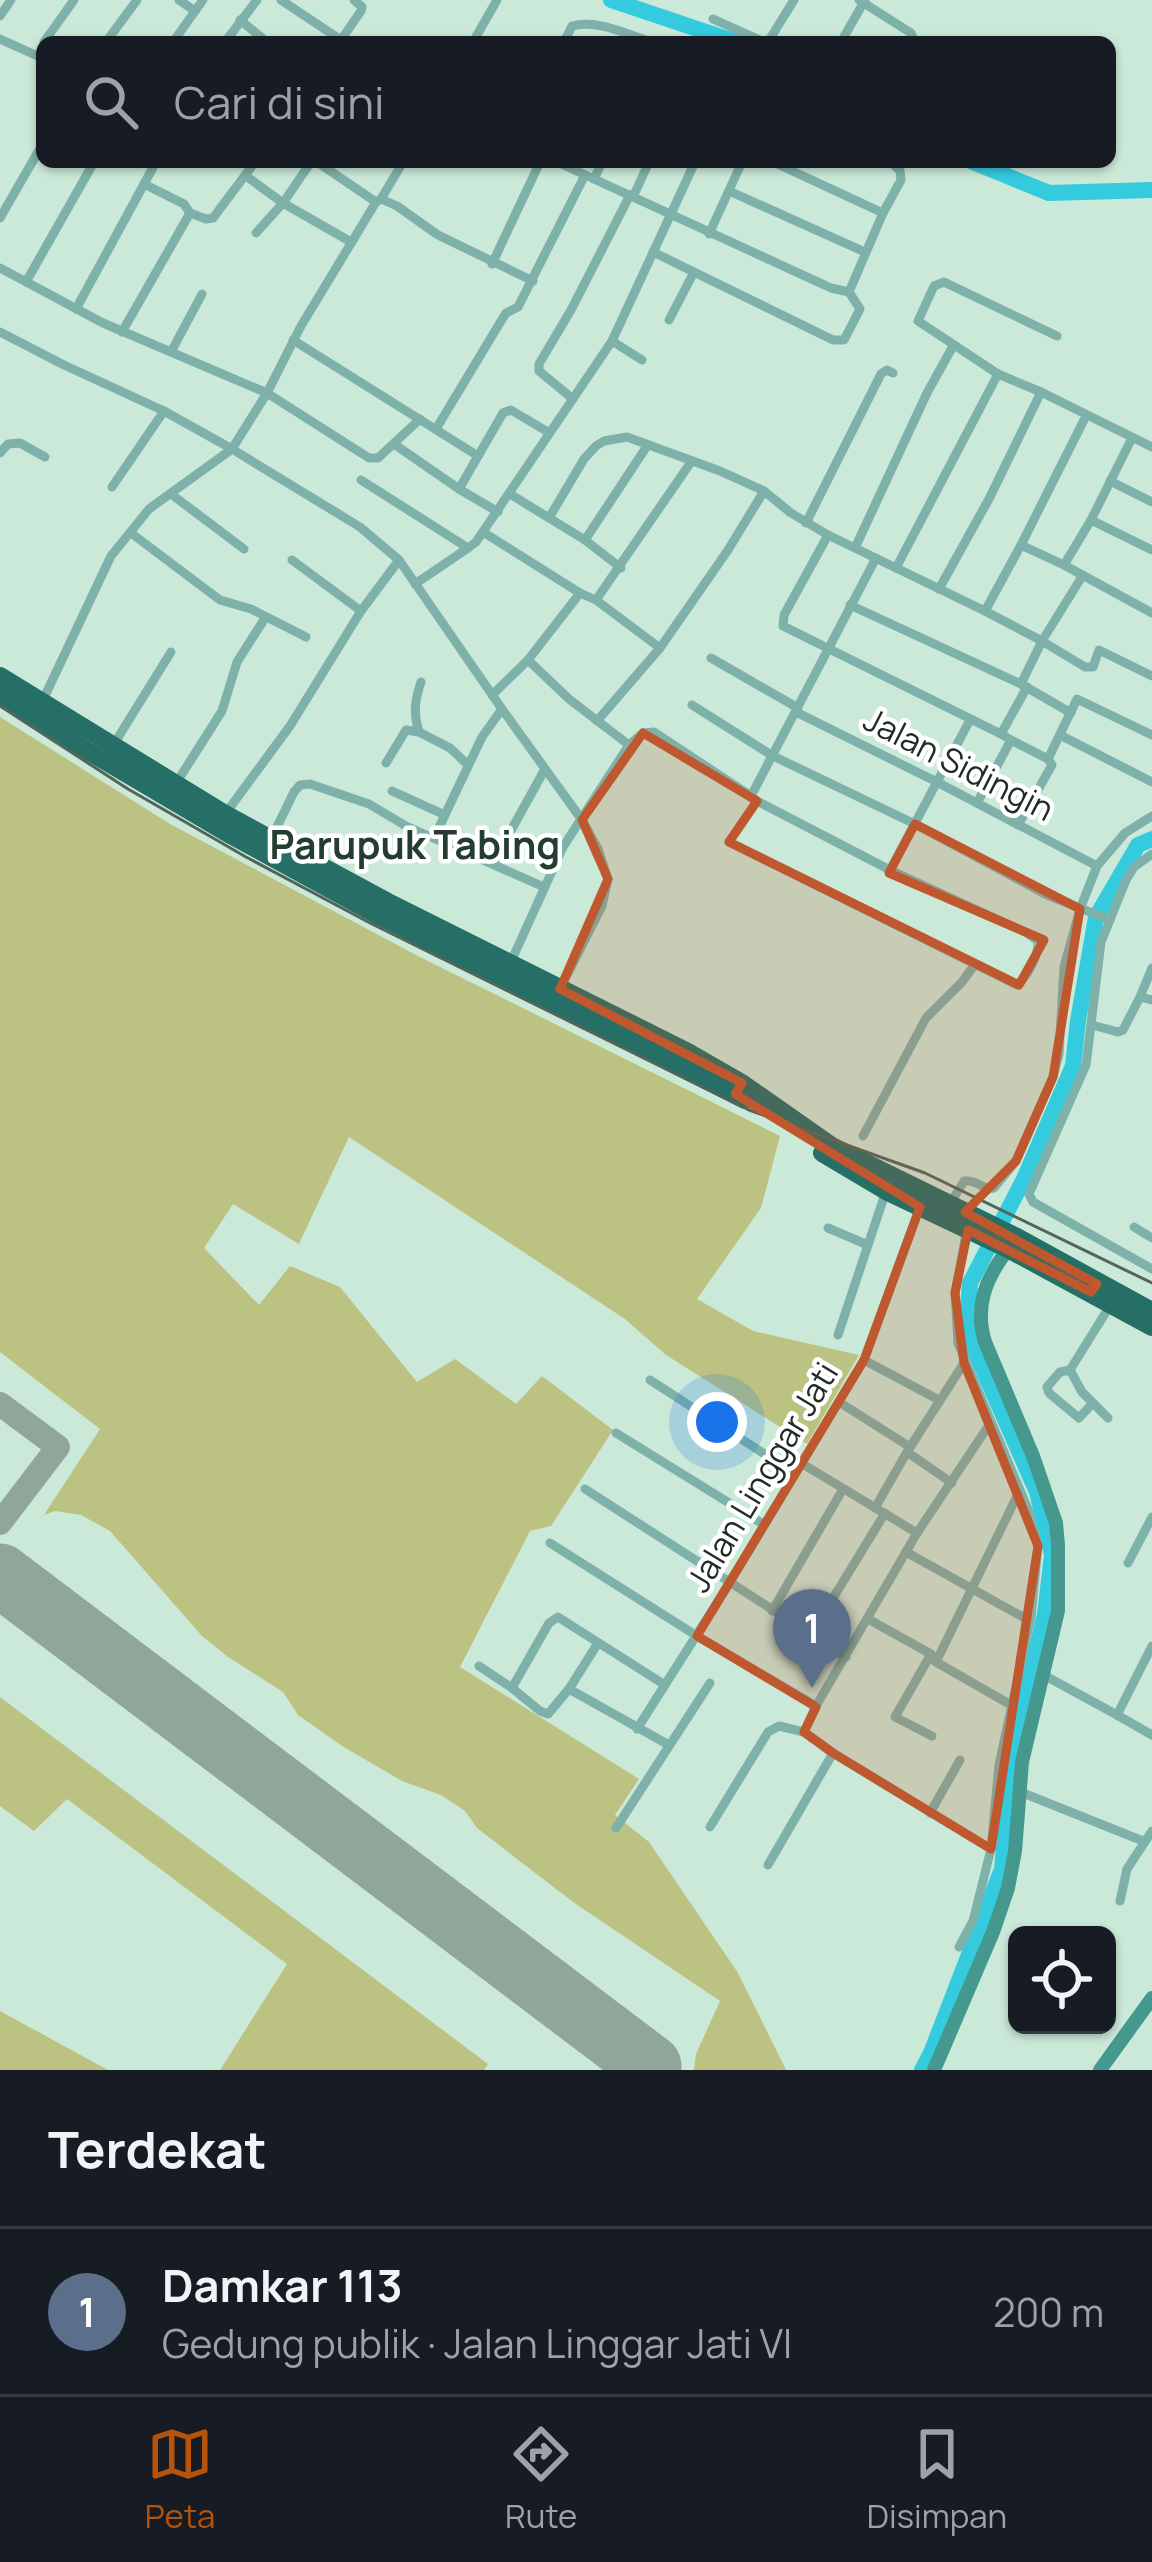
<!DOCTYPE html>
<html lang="id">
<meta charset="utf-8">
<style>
body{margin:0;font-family:Manrope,sans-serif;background:#20242c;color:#f1f3f6}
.controls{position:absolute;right:36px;bottom:36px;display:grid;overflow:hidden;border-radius:18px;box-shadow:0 3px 9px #0004}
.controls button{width:108px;height:108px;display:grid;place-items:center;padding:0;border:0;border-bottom:3px solid #363941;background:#171b24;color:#f1f3f6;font:60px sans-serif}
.you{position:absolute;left:717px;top:1422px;width:42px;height:42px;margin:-30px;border:9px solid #fff;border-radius:50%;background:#1a73e8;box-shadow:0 0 0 18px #1a73e833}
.badge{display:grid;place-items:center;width:78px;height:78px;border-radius:50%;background:#b45309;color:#fff;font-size:39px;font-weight:700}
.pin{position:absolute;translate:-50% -99px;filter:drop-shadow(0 3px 6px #0008)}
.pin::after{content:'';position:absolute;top:63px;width:42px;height:36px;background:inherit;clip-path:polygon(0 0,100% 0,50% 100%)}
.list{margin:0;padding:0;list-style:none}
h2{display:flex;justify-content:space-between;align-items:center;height:156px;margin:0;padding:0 48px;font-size:51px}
h2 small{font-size:39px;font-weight:400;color:#9ea1a6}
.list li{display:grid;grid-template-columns:78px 1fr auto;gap:36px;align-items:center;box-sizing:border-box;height:168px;padding:0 48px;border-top:3px solid #363941}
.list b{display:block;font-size:45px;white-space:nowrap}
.list p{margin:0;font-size:39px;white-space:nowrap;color:#9ea1a6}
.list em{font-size:39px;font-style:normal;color:#9ea1a6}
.icon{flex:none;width:66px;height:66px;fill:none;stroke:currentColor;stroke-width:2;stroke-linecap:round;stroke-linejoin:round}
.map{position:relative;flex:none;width:1152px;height:2070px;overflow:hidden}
.search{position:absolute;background:#171b24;box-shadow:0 3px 9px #0004;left:36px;right:36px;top:36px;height:132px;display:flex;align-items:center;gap:30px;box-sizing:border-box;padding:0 42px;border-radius:18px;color:#9ea1a6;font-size:45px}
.sheet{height:324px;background:#171b24}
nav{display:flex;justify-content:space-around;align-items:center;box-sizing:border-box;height:168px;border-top:3px solid #363941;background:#171b24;font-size:33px;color:#9ea1a6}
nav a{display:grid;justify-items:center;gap:6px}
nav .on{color:#b45309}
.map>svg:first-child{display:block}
.green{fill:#bcc281}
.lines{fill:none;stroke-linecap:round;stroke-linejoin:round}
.river{stroke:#34cbde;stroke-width:16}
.taxiway{stroke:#8fa699;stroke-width:24}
.runway{stroke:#8fa699;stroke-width:63}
.street{stroke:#7eb1a9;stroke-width:9}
.secondary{stroke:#45988d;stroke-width:14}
.highway{stroke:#256f66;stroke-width:18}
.rail{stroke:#53645a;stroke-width:3}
.marked{fill:#bf582e;fill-opacity:0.2;stroke:#bf582e;stroke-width:9;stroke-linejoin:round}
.labels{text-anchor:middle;stroke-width:9;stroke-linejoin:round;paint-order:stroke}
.street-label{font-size:33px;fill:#202c25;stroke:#fff}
.quarter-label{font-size:39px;font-weight:bold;fill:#243d30;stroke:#fff}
</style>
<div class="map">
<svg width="1152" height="2070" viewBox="0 0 1152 2070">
<rect width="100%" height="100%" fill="#cbe9d8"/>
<g class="green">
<polygon points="0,717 170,824 418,956 780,1136 761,1208 697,1299 753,1331 859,1355 807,1444 666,1355 625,1319 349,1137 299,1244 233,1204 204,1248 259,1305 290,1266 340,1287 417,1382 455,1359 516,1404 542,1376 613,1430 551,1526 530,1531 460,1667 639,1779 615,1815 649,1842 738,1973 786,2070 694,2070 696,2054 720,2001 573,1902 477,1828 465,1811 441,1795 402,1781 342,1746 298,1715 283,1692 228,1657 202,1636 110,1531 81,1515 55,1511 44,1515 100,1429 0,1352"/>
<polygon points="0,1697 488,2064 484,2070 220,2070 287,1964 67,1799 34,1831 0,1806"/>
<polygon points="0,2011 108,2070 0,2070"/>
</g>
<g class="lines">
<g class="river">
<polyline points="611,0 736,42"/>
<polyline points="973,162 1049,193 1152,190"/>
<polyline points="922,2070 931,2053 1002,1869 1013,1751 1045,1614 1052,1555 1037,1492 970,1340 967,1321 970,1283 1024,1179 1073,1066 1078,1021 1096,917 1138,845 1152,839"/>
</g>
<polyline class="taxiway" points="0,1404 58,1447 0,1523"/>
<polyline class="runway" points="0,1575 650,2066"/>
<g class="street">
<polyline points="179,0 195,11"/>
<polyline points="281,0 344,42"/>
<polyline points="859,0 911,33 915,42"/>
<polyline points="0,16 11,0"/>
<polyline points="713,19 764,42"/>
<polyline points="240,20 267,42"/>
<polyline points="0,39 42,58"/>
<polyline points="341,40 361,11 362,7 354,0"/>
<polyline points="44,42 74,0"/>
<polyline points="106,42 137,0"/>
<polyline points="173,42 203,0"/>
<polyline points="225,42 257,0"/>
<polyline points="473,42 497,0"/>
<path d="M564 42 572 26C596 19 627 34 651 42"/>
<polyline points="768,42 794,0"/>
<polyline points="841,42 865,0"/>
<polyline points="193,162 200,162"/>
<polyline points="317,162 376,202"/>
<polyline points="557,162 831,288 849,292 860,309 844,340 833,340 653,252"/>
<polyline points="773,162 883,213"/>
<polyline points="246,176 283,203 351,242"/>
<polyline points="594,179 602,162"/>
<polyline points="729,191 865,252"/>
<polyline points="633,197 649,162"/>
<polyline points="381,199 403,162"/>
<polyline points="190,213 206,219 213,218 255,162"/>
<polyline points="0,218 42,145"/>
<polyline points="256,233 283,203 311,162"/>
<polyline points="709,234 742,162"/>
<polyline points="492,264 540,162"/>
<polyline points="0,268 103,323 267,393 369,458 378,458 420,419"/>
<polyline points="26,282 94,162"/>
<polyline points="849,292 883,213 901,180 900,171 891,162"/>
<polyline points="76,309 156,162"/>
<polyline points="669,320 694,272"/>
<polyline points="0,332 64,365 164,411 232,449 360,527 399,560 502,709 582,820 598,849 608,879 602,906 560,989"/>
<polyline points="122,332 190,213 184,204 144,184"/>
<polyline points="1057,336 944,282 934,286 918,321 998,374 1041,392 1152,447"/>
<polyline points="293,340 478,456"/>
<polyline points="612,341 642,360"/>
<polyline points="171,352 202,294"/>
<polyline points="573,399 539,371 539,364 571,310 630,195"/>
<polyline points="436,429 501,321 506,313 518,307 585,175"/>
<polyline points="394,444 459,489 498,512"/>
<polyline points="0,453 8,444 20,443 45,457"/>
<polyline points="361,480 468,548 476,542 612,341 695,162"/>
<polyline points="1110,481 1152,502"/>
<polyline points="112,487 164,411"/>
<polyline points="459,489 503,413 511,410 548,432"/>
<polyline points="171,494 244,549"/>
<polyline points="510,494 585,540 621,568"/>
<polyline points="549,518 584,459 596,446 604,441 627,437 720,471 764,491 791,513 828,535 985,611 1042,641 1085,667 1093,667 1099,650 1152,676"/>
<polyline points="1091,520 1152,550"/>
<polyline points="806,523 881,374 887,370 893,373"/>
<polyline points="483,532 580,593 596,600 660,648"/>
<polyline points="131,533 220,600 251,609 306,637"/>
<polyline points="828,535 784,615 783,626 1001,734"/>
<polyline points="585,540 647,446"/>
<polyline points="1021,545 1064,565 1152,613"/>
<polyline points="855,548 927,393 953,346"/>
<polyline points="292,560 361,611"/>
<polyline points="1064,565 1091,520 1132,438"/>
<polyline points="896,568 998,374"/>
<polyline points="415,584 468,548"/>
<polyline points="939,589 990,497 1041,392"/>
<polyline points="596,600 691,462"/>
<polyline points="850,605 1021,684 1071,713"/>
<polyline points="985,611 1021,545 1086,416"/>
<polyline points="711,658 798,708"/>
<polyline points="528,660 569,699 629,745"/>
<path d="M421 682C415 699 413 714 419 732L450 748 468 765"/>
<polyline points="1021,684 1042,641 1083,575"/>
<polyline points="492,695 528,660 580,593"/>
<polyline points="42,702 111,556 149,509 232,449 267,393 301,326 376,202 381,199 397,206 438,235 533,281"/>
<polyline points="692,705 773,756 915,824 1047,895 1110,920"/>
<polyline points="796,712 935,781 1097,866"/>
<polyline points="597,721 660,648 728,550 764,491"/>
<polyline points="1062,736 1152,782"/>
<polyline points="1011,740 1048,759 1052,765 1018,825"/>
<polyline points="114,744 171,652"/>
<polyline points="1048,759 1077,699 1152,735"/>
<polyline points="386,763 406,730 419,732"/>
<polyline points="175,785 222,711 237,662 265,618"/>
<polyline points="392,791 445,815"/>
<path d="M757 801 890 870 1027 933 1038 941C1039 955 1028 976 1017 985L729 842 757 801 751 796 876 558"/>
<polyline points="977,803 1011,740 1001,734 1027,687"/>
<polyline points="226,813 290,726 361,611 399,560"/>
<polyline points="434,838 482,737 502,709"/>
<polyline points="271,839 294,792 300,785 310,784 369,804 406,826 544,887"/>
<polyline points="1152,854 1134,867 1126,880 1101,942 1086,1065 1029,1194 1033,1202 1152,1269"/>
<polyline points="493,863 545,769"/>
<polyline points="890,870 970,720"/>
<polyline points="510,964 563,847 629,745 643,733 654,732 751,796"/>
<polyline points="1140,997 1152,968"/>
<polyline points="1092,1025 1118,1032 1123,1030 1140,997 1152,1000"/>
<polyline points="863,1136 926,1018 962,982 975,964"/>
<path d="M950 1204 964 1181C975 1179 983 1190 994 1188L1016 1161 1053 1077 1059 1054 1064 967 1080 909 1097 866 1125 833 1152 816"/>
<polyline points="1134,1227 1152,1238"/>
<polyline points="828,1228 868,1245"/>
<polyline points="838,1335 886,1191"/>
<polyline points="864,1360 939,1400"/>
<polyline points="1070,1370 1060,1372 1047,1387 1049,1393 1079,1418 1093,1403"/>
<polyline points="650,1380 794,1473"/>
<polyline points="839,1402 910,1447"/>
<polyline points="1108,1418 1082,1392 1070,1370 1111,1304"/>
<polyline points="616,1433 763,1524"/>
<polyline points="907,1452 952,1483"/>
<polyline points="801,1463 917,1533"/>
<polyline points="585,1489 846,1657"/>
<polyline points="875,1508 907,1452 964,1363"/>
<polyline points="550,1543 697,1636 816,1706"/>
<polyline points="906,1552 1030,1621"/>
<polyline points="1128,1563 1152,1517"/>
<polyline points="772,1611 843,1489"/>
<polyline points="868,1619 931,1654 936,1662 1011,1705"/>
<polyline points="810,1636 885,1513"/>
<polyline points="931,1654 895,1717 932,1736"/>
<polyline points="936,1662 1019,1492"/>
<polyline points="479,1666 512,1688 549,1623 558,1617 665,1685"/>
<polyline points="1042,1674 1117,1715 1152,1646"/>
<polyline points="512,1688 540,1711 548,1714 569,1689 598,1643"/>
<polyline points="569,1689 669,1745"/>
<polyline points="1117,1715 1152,1735"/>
<polyline points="637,1729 729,1584 864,1360 920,1207"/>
<polyline points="804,1732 816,1706 917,1533 991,1422"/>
<polyline points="833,1753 991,1849"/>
<polyline points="1018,1791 1143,1841"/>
<polyline points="930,1813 960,1760"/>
<polyline points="710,1827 768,1732 779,1726 804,1732 833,1753 768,1865"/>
<polyline points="616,1828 710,1683"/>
<polyline points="1120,1901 1127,1869 1152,1831"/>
<polyline points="959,1947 973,1921 991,1849 999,1765 1031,1617 1038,1546 1028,1509 958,1343 955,1293 967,1229"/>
</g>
<g class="secondary">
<path d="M934 2070 993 1932 1008 1888 1015 1851 1022 1762 1058 1611V1545L1056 1523 1033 1456 985 1342C974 1306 986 1278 1008 1249"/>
<polyline points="1100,2070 1152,1998"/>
</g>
<g class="highway">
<polyline points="0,676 225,814 388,902 688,1052 742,1083 832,1146 1015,1236 1152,1311"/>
<polyline points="0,694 88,751 227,833 379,916 745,1100"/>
<polyline points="822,1153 886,1191 1008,1249 1152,1327"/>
</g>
<polyline class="rail" points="0,706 128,789 246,857 370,923 749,1110 925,1173 1152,1283"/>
</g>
<path class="marked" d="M643 733 757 801 729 842 1019 985 1044 940 889 873 915 824 1080 909 1053 1077 1016 1161 965 1212 1097 1284 1091 1292 968 1230 955 1293 964 1363 1038 1546 991 1849 833 1753 804 1732 816 1707 697 1636 864 1360 920 1207 735 1094 742 1083 560 989 608 879 582 820Z"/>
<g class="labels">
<g class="street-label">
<text transform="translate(959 764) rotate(27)" y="12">Jalan Sidingin</text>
<text transform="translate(762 1477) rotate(-59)" y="12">Jalan Linggar Jati</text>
</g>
<g class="quarter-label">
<text x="415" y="859">Parupuk Tabing</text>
</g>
</g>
</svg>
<div class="controls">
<button><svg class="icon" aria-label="locate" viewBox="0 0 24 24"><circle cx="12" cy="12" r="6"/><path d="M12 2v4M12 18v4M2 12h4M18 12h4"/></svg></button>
</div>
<div class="you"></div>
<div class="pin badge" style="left:812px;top:1688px;background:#5c6f8a">1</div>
<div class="search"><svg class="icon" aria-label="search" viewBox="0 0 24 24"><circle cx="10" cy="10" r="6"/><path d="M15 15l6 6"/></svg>Cari di sini</div>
</div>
<section class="sheet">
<h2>Terdekat<small></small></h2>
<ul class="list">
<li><span class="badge" style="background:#5c6f8a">1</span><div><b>Damkar 113</b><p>Gedung publik · Jalan Linggar Jati VI</p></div><em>200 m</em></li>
</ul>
</section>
<nav>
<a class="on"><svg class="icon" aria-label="map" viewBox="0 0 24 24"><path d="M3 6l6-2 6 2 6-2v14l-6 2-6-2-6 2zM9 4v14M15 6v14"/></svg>Peta</a>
<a><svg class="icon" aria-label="directions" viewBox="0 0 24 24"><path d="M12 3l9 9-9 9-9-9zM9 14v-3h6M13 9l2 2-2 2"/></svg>Rute</a>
<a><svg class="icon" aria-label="saved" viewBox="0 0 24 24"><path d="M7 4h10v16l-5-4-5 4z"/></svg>Disimpan</a>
</nav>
